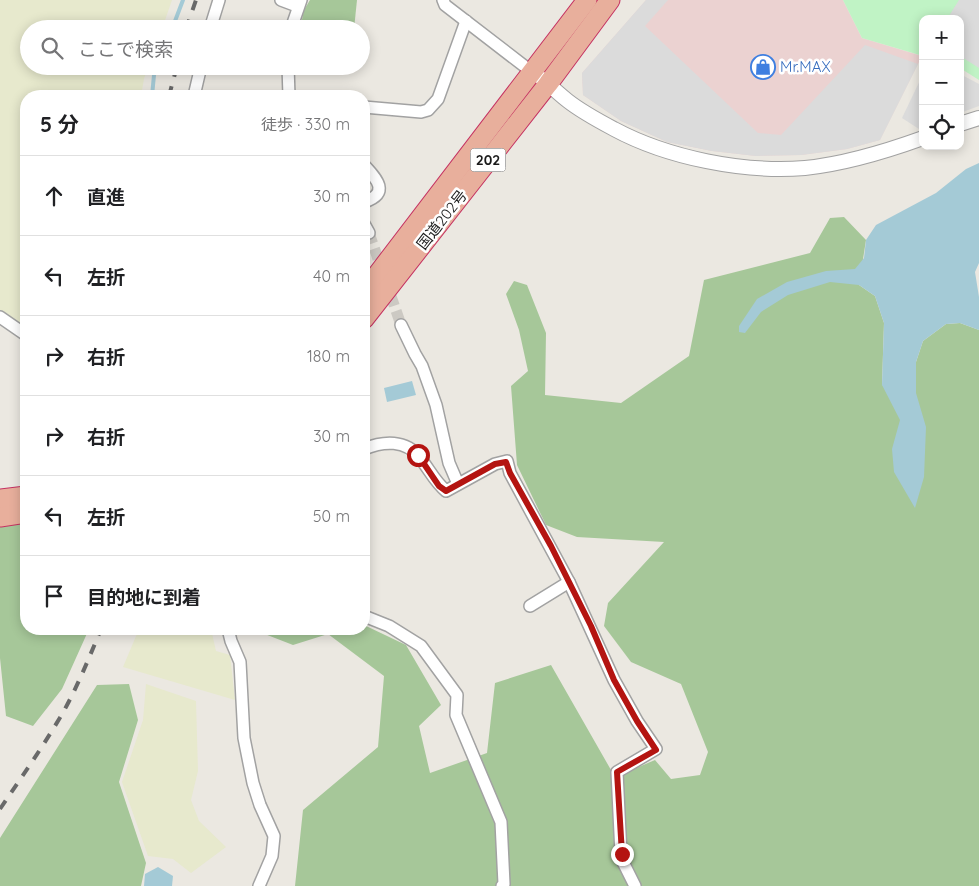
<!DOCTYPE html>
<html lang="ja">
<meta charset="utf-8">
<style>
body{margin:0;font-family:Quicksand,"Noto Sans JP",sans-serif;background:#f6f6f6;color:#202124}
.controls{position:absolute;right:15px;top:15px;display:grid;overflow:hidden;border-radius:10px;box-shadow:0 2px 12px #0003}
.controls button{width:45px;height:45px;display:grid;place-items:center;padding:0;border:0;border-bottom:1px solid #e0e0e0;background:#fff;color:#202124;font:25px sans-serif}
.stop{position:absolute;width:15px;height:15px;margin:-11px;border:4px solid #b41411;border-radius:50%;background:#fff}
.stop.end{background:#b41411;border-color:#fff;box-shadow:0 1px 5px #0008}
.list{margin:0;padding:0;list-style:none}
h2{display:flex;justify-content:space-between;align-items:center;height:65px;margin:0;padding:0 20px;font-size:21px}
h2 small{font-size:16px;font-weight:400;color:#757577}
.list li{display:grid;grid-template-columns:32px 1fr auto;gap:15px;align-items:center;box-sizing:border-box;height:80px;padding:0 20px;border-top:1px solid #e0e0e0}
.list b{display:block;font-size:19px;white-space:nowrap}
.list em{font-size:16px;font-style:normal;color:#757577}
.icon{flex:none;width:28px;height:28px;fill:none;stroke:currentColor;stroke-width:2;stroke-linecap:round;stroke-linejoin:round}
.map{position:relative;flex:none;width:979px;height:886px;overflow:hidden}
.search{position:absolute;background:#fff;box-shadow:0 2px 12px #0003;left:20px;top:20px;width:350px;height:55px;display:flex;align-items:center;gap:12px;box-sizing:border-box;padding:0 18px;border-radius:28px;color:#757577;font-size:19px}
.panel{position:absolute;background:#fff;box-shadow:0 2px 12px #0003;left:20px;top:90px;width:350px;height:545px;border-radius:20px}
.map>svg:first-child{display:block}
.commercial{fill:#ebd2d1}
.farmland{fill:#e7e9cd}
.forest{fill:#a6c799}
.park{fill:#c0f3c5}
.parking{fill:#dbdbdb}
.water{fill:#a4cad6}
.lines{fill:none;stroke-linecap:round;stroke-linejoin:round}
.stream{stroke:#a4cad6;stroke-width:4}
.minor-tunnel{stroke:#ccc9c3;stroke-width:11;stroke-dasharray:11 5.5;stroke-linecap:butt}
.minor-casing{stroke:#a2a2a2;stroke-width:14}
.tertiary-casing{stroke:#a2a2a2;stroke-width:16}
.trunk-casing{stroke:#c53262;stroke-width:21}
.minor{stroke:#fff;stroke-width:11}
.tertiary{stroke:#fff;stroke-width:14}
.trunk{stroke:#e8af9c;stroke-width:19}
.rail{stroke:#696969;stroke-width:4;stroke-dasharray:10 10;stroke-linecap:butt}
.route{stroke:#b41411;stroke-width:6}
.labels{text-anchor:middle;stroke-width:5;stroke-linejoin:round;paint-order:stroke}
.shield{fill:#fff;stroke:#5f5f5f;stroke-width:1}
.shield-label{font-size:14px;font-weight:bold;fill:#1b1b1b}
.shop-label{font-size:15px;fill:#366cbe;stroke:#fff;text-anchor:start}
.street-label{font-size:15px;fill:#1b1b1b;stroke:#fff}
</style>
<div class="map">
<svg width="979" height="886" viewBox="0 0 979 886">
<rect width="100%" height="100%" fill="#ebe8e1"/>
<polygon class="commercial" points="646,0 843,0 862,38 922,56 880,140 847,149 801,155 756,156 712,151 667,142 621,121 583,95 582,73"/>
<g class="farmland">
<polygon points="0,0 172,0 162,29 29,29 29,66 148,66 144,79 141,96 26,96 26,318 19,324 0,310"/>
<polygon points="139,629 211,629 216,651 230,655 235,700 123,667"/>
<polygon points="146,684 196,701 198,771 191,800 199,821 226,847 191,873 173,859 148,856 122,782 143,720"/>
</g>
<g class="forest">
<polygon points="310,0 357,0 354,29 300,29 304,10"/>
<polygon points="844,217 866,240 859,285 875,296 884,323 882,385 916,393 916,362 923,341 946,324 960,323 979,330 979,886 295,886 303,810 378,747 384,676 328,634 293,645 257,631 257,629 364,629 364,625 406,645 441,705 419,726 430,773 487,753 495,683 551,665 615,777 655,760 671,779 700,775 708,752 681,684 631,662 604,626 608,603 664,542 577,537 546,525 517,465 511,386 528,371 519,330 506,294 514,281 527,285 546,333 545,395 621,403 689,356 704,280 810,253 830,218"/>
<polygon points="26,523 26,629 89,629 62,689 33,726 6,716 0,658 0,527"/>
<polygon points="129,684 138,720 119,782 146,863 141,886 0,886 0,838 97,685"/>
</g>
<polygon class="park" points="843,0 979,0 979,80 960,68 960,19 923,19 923,56 862,38"/>
<g class="parking">
<polygon points="646,0 668,0 645,26 758,133 781,135 865,45 918,64 880,140 847,149 801,155 756,156 712,151 667,142 621,121 583,95 582,73"/>
<polygon points="959,0 979,0 979,68 960,56 960,19 947,19"/>
<polygon points="923,74 923,128 919,129 902,118"/>
<polygon points="960,74 979,84 979,106 960,113"/>
</g>
<g class="water">
<polygon points="979,163 979,263 975,272 979,297 979,330 960,323 946,324 923,341 916,362 916,393 926,427 924,477 915,508 894,472 892,449 900,420 882,385 884,323 875,296 859,285 830,282 788,295 761,312 745,333 739,332 739,326 757,299 787,282 826,271 855,269 864,258 866,240 876,225 936,193 966,169"/>
<polygon points="412,381 416,395 387,402 384,388"/>
<polygon points="158,867 173,876 172,886 144,886 145,874"/>
</g>
<g class="lines">
<g class="stream">
<polyline points="172,29 183,0"/>
<polyline points="152,96 154,75 158,66"/>
</g>
<polyline class="minor-tunnel" points="369,233 401,325"/>
<defs>
<g id="minor">
<polyline points="281,0 297,6"/>
<polyline points="443,0 445,5 532,72"/>
<polyline points="210,29 219,0"/>
<polyline points="291,29 301,0"/>
<polyline points="288,66 289,96"/>
<polyline points="194,96 201,66"/>
<polyline points="364,107 421,112 428,110 438,99 466,21"/>
<path d="M364 165C376 178 391 193 364 202"/>
<polyline points="364,224 369,233"/>
<polyline points="0,317 26,335"/>
<polyline points="401,325 415,354 422,366 436,405 449,463 458,484"/>
<path d="M364 449C383 441 406 439 420 458 429 469 435 482 446 491L495 464 507 461 510 473 569 582 614 680 637 721 656 749 617 772 621 854 623 862 635 886"/>
<polyline points="530,606 569,582"/>
<polyline points="364,616 389,626 421,646 457,695 456,715 501,822 504,884 502,886"/>
<polyline points="228,629 231,641 240,662 244,738 253,783 260,805 274,836 272,856 259,886"/>
</g>
<g id="tertiary">
<path d="M542 79C551 86 559 94 568 101 582 112 599 121 614 129 668 158 744 173 805 168 844 164 887 151 923 138"/>
<polyline points="960,124 979,118"/>
</g>
<g id="trunk">
<polyline points="364,292 587,0"/>
<polyline points="364,319 548,84 610,0"/>
<polyline points="0,499 26,496"/>
<polyline points="0,517 26,513"/>
</g>
</defs>
<use href="#minor" class="minor-casing"/>
<use href="#tertiary" class="tertiary-casing"/>
<use href="#trunk" class="trunk-casing"/>
<use href="#minor" class="minor"/>
<use href="#tertiary" class="tertiary"/>
<use href="#trunk" class="trunk"/>
<g class="rail">
<polyline points="186,29 196,0"/>
<polyline points="169,96 177,66"/>
<path d="M0 809C21 778 42 748 61 716 77 688 89 658 101 629"/>
</g>
</g>
<g class="lines">
<polyline class="route" points="418,455 439,486 446,491 495,464 506,462 510,473 551,546 591,626 614,680 637,721 656,750 617,772 622,854"/>
</g>
<defs>
<symbol id="shop-ring" viewBox="-11 -11 22 22"><circle r="9.5" fill="#fff" stroke="#3f7fe0" stroke-width="1.5"/><path d="M-5-2.5h2.3a2.7 3.5 0 0 1 5.4 0H5L5.5 6h-11ZM-1.5-2.5h3a1.5 2.3 0 0 0-3 0Z" fill="#3f7fe0"/></symbol>
</defs>
<g fill-rule="evenodd">
<use href="#shop-ring" x="749" y="53" width="28" height="28"/>
</g>
<g class="labels">
<rect class="shield" x="470.5" y="148.5" width="35" height="23" rx="4"/>
<g class="shield-label">
<text x="488" y="165">202</text>
</g>
<g class="shop-label">
<text x="780" y="72">Mr.MAX</text>
</g>
<g class="street-label">
<text transform="translate(442 220) rotate(-52)" y="5">国道202号</text>
</g>
</g>
</svg>
<div class="controls">
<button>+</button>
<button>−</button>
<button><svg class="icon" aria-label="locate" viewBox="0 0 24 24"><circle cx="12" cy="12" r="6"/><path d="M12 2v4M12 18v4M2 12h4M18 12h4"/></svg></button>
</div>
<div class="stop" style="left:418px;top:455px"></div>
<div class="stop end" style="left:622px;top:854px"></div>
<div class="search"><svg class="icon" aria-label="search" viewBox="0 0 24 24"><circle cx="10" cy="10" r="6"/><path d="M15 15l6 6"/></svg>ここで検索</div>
<section class="panel">
<h2>5 分<small>徒歩 · 330 m</small></h2>
<ul class="list">
<li><svg class="icon" aria-label="ahead" viewBox="0 0 24 24"><path d="M12 20V5M6 11l6-6 6 6"/></svg><div><b>直進</b></div><em>30 m</em></li>
<li><svg class="icon" aria-label="left" viewBox="0 0 24 24"><path d="M17 20v-9H6M10 6l-5 5 5 5"/></svg><div><b>左折</b></div><em>40 m</em></li>
<li><svg class="icon" aria-label="right" viewBox="0 0 24 24"><path d="M7 20v-9h11M14 6l5 5-5 5"/></svg><div><b>右折</b></div><em>180 m</em></li>
<li><svg class="icon" aria-label="right" viewBox="0 0 24 24"><path d="M7 20v-9h11M14 6l5 5-5 5"/></svg><div><b>右折</b></div><em>30 m</em></li>
<li><svg class="icon" aria-label="left" viewBox="0 0 24 24"><path d="M17 20v-9H6M10 6l-5 5 5 5"/></svg><div><b>左折</b></div><em>50 m</em></li>
<li><svg class="icon" aria-label="arrive" viewBox="0 0 24 24"><path d="M6 21V4h12l-3 4 3 4H6"/></svg><div><b>目的地に到着</b></div></li>
</ul>
</section>
</div>
